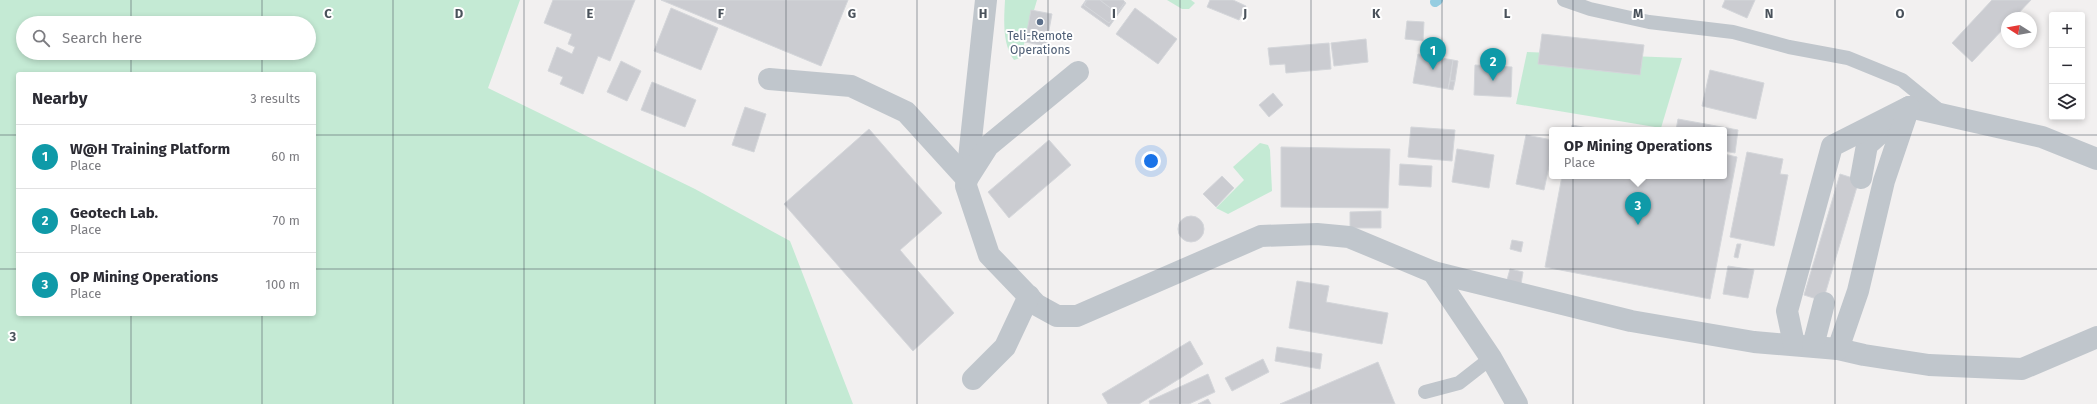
<!DOCTYPE html>
<meta charset="utf-8">
<style>
body{margin:0;font-family:"Fira Sans",sans-serif;background:#f7f7f7;color:#2b2b33}
.controls{position:absolute;right:12px;top:12px;display:grid;overflow:hidden;border-radius:4px;box-shadow:0 2px 6px #0003}
.controls button{width:36px;height:36px;display:grid;place-items:center;padding:0;border:0;border-bottom:1px solid #e1e1e2;background:#fff;color:#2b2b33;font:20px sans-serif}
.compass{position:absolute;left:2001px;top:12px;width:36px;height:36px;border-radius:50%;background:#fff;box-shadow:0 2px 6px #0003;rotate:281deg}
.you{position:absolute;left:1151px;top:161px;width:14px;height:14px;margin:-10px;border:3px solid #fff;border-radius:50%;background:#1a73e8;box-shadow:0 0 0 6px #1a73e833}
.badge{display:grid;place-items:center;width:26px;height:26px;border-radius:50%;background:#306ccb;color:#fff;font-size:13px;font-weight:700}
.pin{position:absolute;translate:-50% -33px;filter:drop-shadow(0 1px 2px #0008)}
.pin::after{content:'';position:absolute;top:21px;width:14px;height:12px;background:inherit;clip-path:polygon(0 0,100% 0,50% 100%)}
.popup{position:absolute;left:1549px;top:127px;width:178px;height:52px;box-sizing:border-box;display:grid;place-content:center;border-radius:4px;background:#fff;filter:drop-shadow(0 1px 3px #0005);font-size:13px;white-space:nowrap;color:#7c7c81}
.popup b{font-size:15px;color:#2b2b33}
.popup::after{content:'';position:absolute;left:50%;top:100%;margin-left:-8px;border:8px solid transparent;border-top-color:#fff}
.list{margin:0;padding:0;list-style:none}
h2{display:flex;justify-content:space-between;align-items:center;height:52px;margin:0;padding:0 16px;font-size:17px}
h2 small{font-size:13px;font-weight:400;color:#7c7c81}
.list li{display:grid;grid-template-columns:26px 1fr auto;gap:12px;align-items:center;box-sizing:border-box;height:64px;padding:0 16px;border-top:1px solid #e1e1e2}
.list b{display:block;font-size:15px;white-space:nowrap}
.list p{margin:0;font-size:13px;white-space:nowrap;color:#7c7c81}
.list em{font-size:13px;font-style:normal;color:#7c7c81}
.icon{flex:none;width:22px;height:22px;fill:none;stroke:currentColor;stroke-width:2;stroke-linecap:round;stroke-linejoin:round}
.map{position:relative;flex:none;width:2097px;height:404px;overflow:hidden}
.search{position:absolute;background:#fff;box-shadow:0 2px 6px #0003;left:16px;top:16px;width:300px;height:44px;display:flex;align-items:center;gap:10px;box-sizing:border-box;padding:0 14px;border-radius:22px;color:#7c7c81;font-size:15px}
.panel{position:absolute;background:#fff;box-shadow:0 2px 6px #0003;left:16px;top:72px;width:300px;height:244px;border-radius:4px}
.map>svg:first-child{display:block}
.green{fill:#c4ead4;fill-rule:evenodd}
.lines{fill:none;stroke-linecap:round;stroke-linejoin:round}
.stream{stroke:#96cde1;stroke-width:10}
.building{fill:#cbccd1;stroke:#d4d6da}
.service{stroke:#c0c6cc;stroke-width:14}
.minor{stroke:#c0c6cc;stroke-width:22}
.grid{fill:none;stroke:#4a525b;stroke-width:1;stroke-opacity:0.55}
.service-dot{fill:#5c6f8a;stroke:#fff;stroke-width:1.5}
.labels{text-anchor:middle;stroke-width:4;stroke-linejoin:round;paint-order:stroke}
.service-label{font-size:12px;fill:#4e5e75;stroke:#fff}
.grid-label{font-size:13px;text-anchor:middle;font-weight:bold;fill:#4a525b;stroke:#fff;stroke-width:4;stroke-linejoin:round;paint-order:stroke}
</style>
<div class="map">
<svg width="2097" height="404" viewBox="0 0 2097 404">
<rect width="100%" height="100%" fill="#f2f0f0"/>
<g class="green">
<path d="M0 0H520L488 88 695 189 790 241 853 404H0ZM23 23H309V53H23ZM18 74H314V314H18Z"/>
<path d="M1005 0H1037L1020 58 1014 60C1002 44 1004 19 1005 0Z"/>
<polygon points="1167,0 1191,0 1195,3 1189,9 1182,9"/>
<polygon points="1527,52 1682,58 1661,128 1516,104"/>
<polygon points="1260,143 1268,145 1270,150 1272,191 1228,214 1216,208 1244,180 1233,167"/>
</g>
<g class="lines">
<polyline class="stream" points="1435,2 1438,0"/>
</g>
<g class="building">
<polygon points="553,0 635,0 610,61 598,56 583,94 560,84 563,77 548,71 557,47 572,54 575,47 568,44 572,34 544,23"/>
<polygon points="661,0 848,0 821,66"/>
<polygon points="1086,0 1122,0 1126,3 1109,27 1081,7"/>
<polygon points="1087,0 1100,0 1117,13 1109,23 1084,5"/>
<polygon points="1100,0 1123,0 1125,2 1117,13"/>
<polygon points="1210,0 1233,0 1246,6 1239,20 1207,7"/>
<polygon points="1725,0 1755,0 1747,18 1722,7"/>
<polygon points="1992,0 2031,0 2014,18 2007,18 2007,25 1972,62 1952,43"/>
<polygon points="671,8 718,28 701,70 654,51"/>
<polygon points="1135,8 1177,39 1158,64 1116,34"/>
<polygon points="1031,10 1052,14 1046,46 1025,42"/>
<polygon points="1407,21 1424,22 1423,41 1405,39"/>
<polygon points="1542,34 1644,45 1640,75 1538,64"/>
<polygon points="1366,39 1368,62 1334,66 1331,43"/>
<polygon points="1329,43 1331,69 1286,73 1285,64 1270,65 1268,48"/>
<polygon points="1418,54 1453,60 1448,89 1413,83"/>
<polygon points="1453,60 1458,61 1455,81 1450,81"/>
<polygon points="621,61 641,71 627,101 607,92"/>
<polygon points="1475,65 1512,67 1511,97 1474,95"/>
<polygon points="1710,70 1764,83 1756,119 1702,106"/>
<polygon points="1450,81 1455,81 1453,90 1448,89"/>
<polygon points="652,82 696,100 685,127 641,110"/>
<polygon points="1273,93 1283,105 1269,117 1259,105"/>
<polygon points="745,107 766,114 754,152 732,145"/>
<polygon points="1678,119 1738,130 1735,153 1724,151 1724,130 1676,130"/>
<polygon points="1572,125 1598,130 1571,130"/>
<polygon points="1411,127 1455,130 1452,161 1408,157"/>
<polygon points="869,129 942,213 900,250 954,313 913,351 784,204"/>
<polygon points="1526,135 1552,140 1552,152 1544,190 1516,184"/>
<polygon points="1049,140 1071,165 1009,218 988,192"/>
<polygon points="1281,147 1390,149 1388,208 1281,207"/>
<polygon points="1457,149 1494,155 1489,188 1452,182"/>
<polygon points="1747,152 1783,159 1780,174 1788,175 1774,246 1730,237"/>
<polygon points="1724,154 1737,157 1710,299 1545,267 1562,176 1724,176"/>
<polygon points="1400,164 1432,166 1431,187 1399,185"/>
<polygon points="1840,174 1859,180 1823,301 1804,295"/>
<polygon points="1222,176 1234,188 1216,207 1203,194"/>
<polygon points="1381,211 1381,228 1350,228 1350,212"/>
<circle cx="1191" cy="229" r="13"/>
<polygon points="1512,240 1523,242 1521,252 1510,249"/>
<polygon points="1737,244 1741,244 1738,258 1734,257"/>
<polygon points="1728,266 1754,270 1748,298 1723,294"/>
<polygon points="1510,269 1523,272 1521,284 1507,280"/>
<polygon points="1297,281 1329,286 1326,302 1388,313 1382,344 1289,328"/>
<polygon points="1190,341 1203,364 1139,404 1108,404 1102,394"/>
<polygon points="1277,347 1322,354 1320,369 1275,361"/>
<polygon points="1263,359 1269,372 1232,391 1225,378"/>
<polygon points="1378,362 1395,404 1280,404"/>
<polygon points="1208,374 1215,392 1189,404 1150,404 1149,401"/>
<polygon points="1208,399 1211,404 1198,404"/>
</g>
<g class="lines">
<g class="service">
<polyline points="1564,0 1590,9 1649,22 1733,32 1789,47 1848,58 1902,80 1940,111"/>
<polyline points="1425,392 1459,383 1491,358"/>
</g>
<g class="minor">
<polyline points="986,0 966,186 989,255 1037,305 1057,316 1077,316 1261,236 1317,234 1349,237 1433,272 1491,358 1517,404"/>
<polyline points="769,79 851,86 906,112 967,179 988,146 1078,72"/>
<polyline points="1861,178 1867,145 1888,126"/>
<polyline points="1433,272 1631,321 1754,342 1838,349 1864,355 1929,365 2022,369 2097,337"/>
<polyline points="1794,344 1787,311 1832,146 1909,107 2042,137 2097,159"/>
<polyline points="1813,346 1824,303"/>
<polyline points="1838,349 1858,291 1884,181 1909,107"/>
<polyline points="973,379 1005,347 1029,296"/>
</g>
</g>
<path class="grid" d="M131 0V23M262 0V23M393 0V404M524 0V404M655 0V404M786 0V404M917 0V404M1048 0V404M1180 0V404M1311 0V404M1442 0V404M1573 0V404M1704 0V404M1835 0V404M1966 0V404M131 53V74M262 53V74M0 135H18M314 135H2097M0 269H18M314 269H2097M131 314V404M262 314V404"/>
<circle class="service-dot" cx="1040" cy="22" r="4"/>
<g class="labels">
<g class="service-label">
<text x="1040" y="40">Teli-Remote<tspan x="1040" dy="14">Operations</tspan></text>
</g>
</g>
<g class="grid-label">
<text x="328" y="18">C</text>
<text x="459" y="18">D</text>
<text x="590" y="18">E</text>
<text x="721" y="18">F</text>
<text x="852" y="18">G</text>
<text x="983" y="18">H</text>
<text x="1114" y="18">I</text>
<text x="1245" y="18">J</text>
<text x="1376" y="18">K</text>
<text x="1507" y="18">L</text>
<text x="1638" y="18">M</text>
<text x="1769" y="18">N</text>
<text x="1900" y="18">O</text>
<text x="13" y="341">3</text>
</g>
</svg>
<div class="controls">
<button>+</button>
<button>−</button>
<button><svg class="icon" aria-label="layers" viewBox="0 0 24 24"><path d="M12 4l9 5-9 5-9-5zM3 14l9 5 9-5"/></svg></button>
</div>
<svg class="compass" viewBox="-18 -18 36 36"><path d="M0-13l5 13h-10z" fill="#e53935"/><path d="M0 13l5-13h-10z" fill="#7c7c81"/></svg>
<div class="you"></div>
<div class="pin badge" style="left:1433px;top:70px;background:#0f9aa8">1</div>
<div class="pin badge" style="left:1493px;top:81px;background:#0f9aa8">2</div>
<div class="pin badge" style="left:1638px;top:225px;background:#0f9aa8">3</div>
<div class="popup"><b>OP Mining Operations</b>Place</div>
<div class="search"><svg class="icon" aria-label="search" viewBox="0 0 24 24"><circle cx="10" cy="10" r="6"/><path d="M15 15l6 6"/></svg>Search here</div>
<section class="panel">
<h2>Nearby<small>3 results</small></h2>
<ul class="list">
<li><span class="badge" style="background:#0f9aa8">1</span><div><b>W@H Training Platform</b><p>Place</p></div><em>60 m</em></li>
<li><span class="badge" style="background:#0f9aa8">2</span><div><b>Geotech Lab.</b><p>Place</p></div><em>70 m</em></li>
<li><span class="badge" style="background:#0f9aa8">3</span><div><b>OP Mining Operations</b><p>Place</p></div><em>100 m</em></li>
</ul>
</section>
</div>
